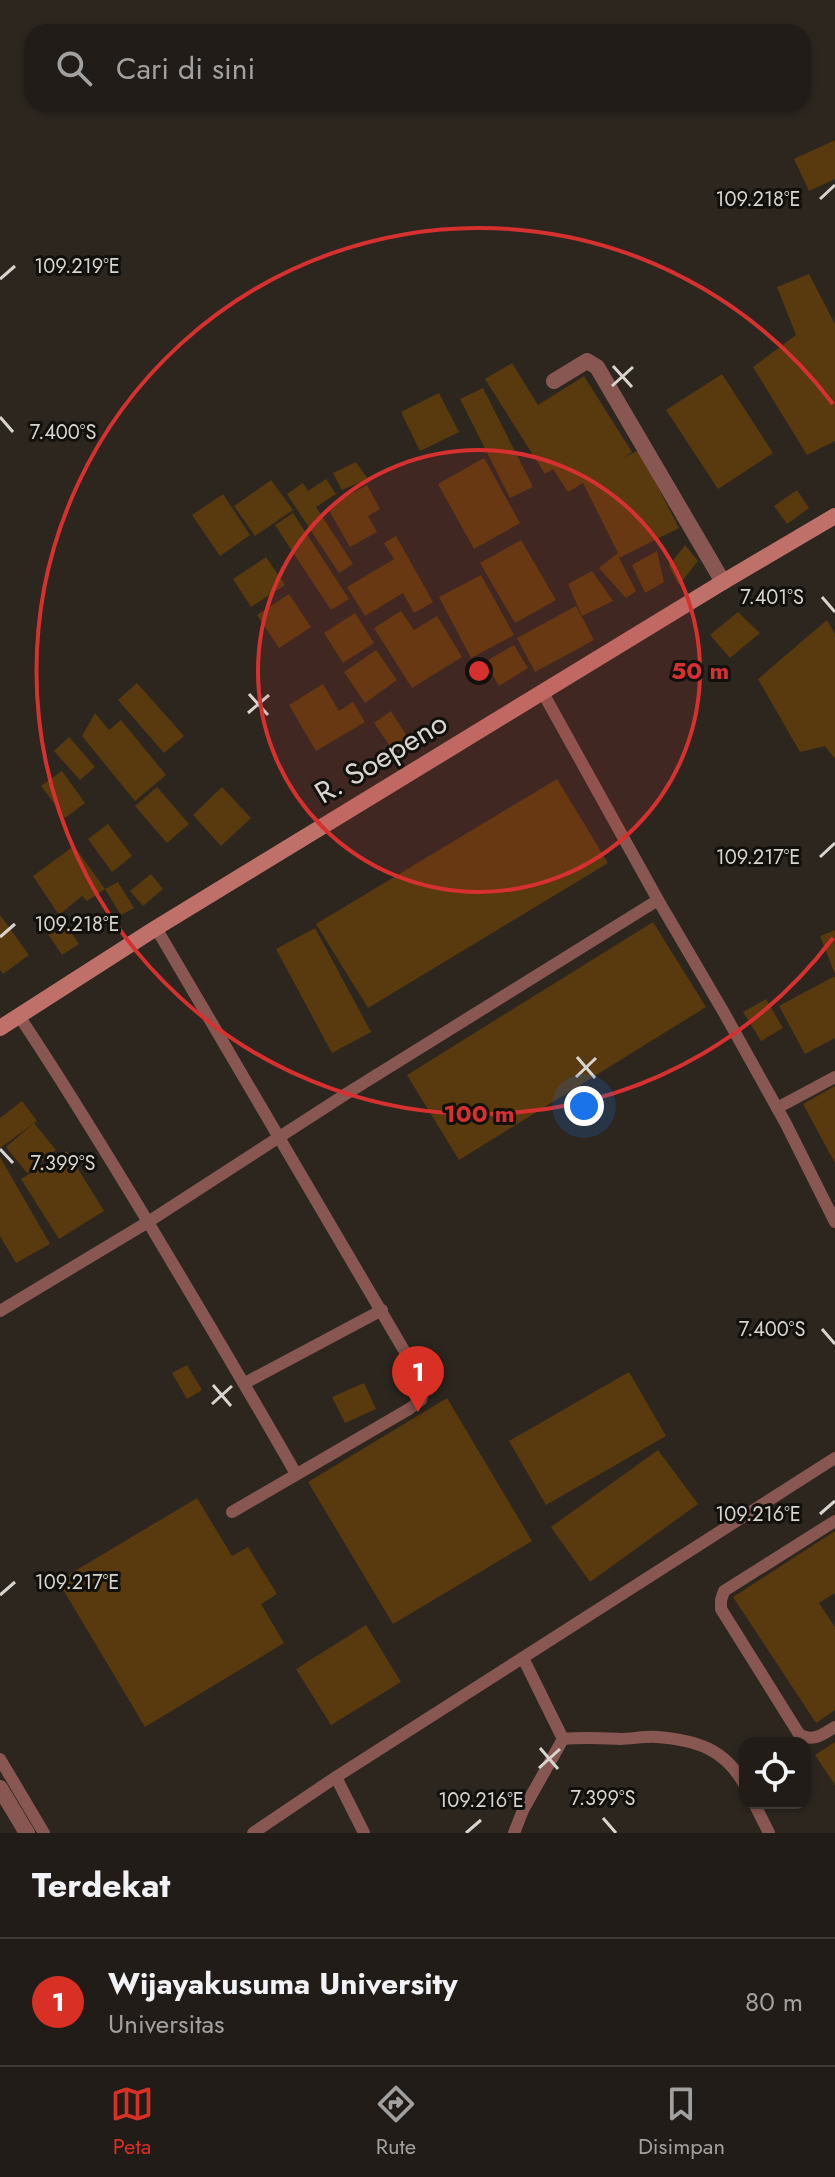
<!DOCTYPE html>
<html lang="id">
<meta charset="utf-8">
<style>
body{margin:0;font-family:Jost,sans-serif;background:#2d2924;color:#f1f3f6}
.controls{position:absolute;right:24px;bottom:24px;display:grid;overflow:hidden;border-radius:16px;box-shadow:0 2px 6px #0004}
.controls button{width:72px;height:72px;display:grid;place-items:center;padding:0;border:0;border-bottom:2px solid #3e3a36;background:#211c17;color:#f1f3f6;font:40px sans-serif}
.you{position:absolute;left:584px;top:1106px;width:28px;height:28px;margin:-20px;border:6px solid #fff;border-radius:50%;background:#1a73e8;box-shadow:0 0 0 12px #1a73e833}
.badge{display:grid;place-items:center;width:52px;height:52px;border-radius:50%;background:#d93025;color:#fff;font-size:26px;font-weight:700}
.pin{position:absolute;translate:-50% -66px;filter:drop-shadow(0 2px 4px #0008)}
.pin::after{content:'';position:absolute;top:42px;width:28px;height:24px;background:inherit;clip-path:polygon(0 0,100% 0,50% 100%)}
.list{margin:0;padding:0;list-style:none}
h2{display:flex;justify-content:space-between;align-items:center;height:104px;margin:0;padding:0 32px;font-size:34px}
h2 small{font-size:26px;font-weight:400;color:#a2a1a1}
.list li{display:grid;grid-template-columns:52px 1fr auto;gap:24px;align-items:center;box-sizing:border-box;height:128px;padding:0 32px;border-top:2px solid #3e3a36}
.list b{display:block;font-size:30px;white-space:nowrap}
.list p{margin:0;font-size:26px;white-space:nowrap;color:#a2a1a1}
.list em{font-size:26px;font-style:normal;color:#a2a1a1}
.icon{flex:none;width:44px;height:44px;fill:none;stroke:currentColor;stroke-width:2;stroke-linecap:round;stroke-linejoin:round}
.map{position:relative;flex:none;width:835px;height:1833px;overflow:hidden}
.search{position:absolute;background:#211c17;box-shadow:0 2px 6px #0004;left:24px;right:24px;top:24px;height:88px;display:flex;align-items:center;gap:20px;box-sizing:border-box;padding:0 28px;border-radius:24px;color:#a2a1a1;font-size:30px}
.sheet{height:232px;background:#211c17}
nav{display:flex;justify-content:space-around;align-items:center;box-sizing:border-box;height:112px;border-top:2px solid #3e3a36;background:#211c17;font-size:22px;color:#a2a1a1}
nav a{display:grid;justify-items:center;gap:4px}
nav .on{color:#d93025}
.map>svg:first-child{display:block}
.building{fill:#59390e}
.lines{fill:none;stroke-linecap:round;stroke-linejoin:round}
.lane{stroke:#895752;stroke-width:12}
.street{stroke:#895752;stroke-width:16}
.secondary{stroke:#bf7069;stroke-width:16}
.ticks{fill:none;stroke:#d8d4cf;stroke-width:3}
.ring{fill:none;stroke:#d63130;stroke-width:4}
.labels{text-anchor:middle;stroke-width:6;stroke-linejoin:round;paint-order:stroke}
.street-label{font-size:30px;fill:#d8d4cf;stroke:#12100c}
.ticks-label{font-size:20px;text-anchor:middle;fill:#d8d4cf;stroke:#12100c;stroke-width:6;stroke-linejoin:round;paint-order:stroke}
.centre{fill:#d63130;stroke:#12100c;stroke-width:4}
.ring-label{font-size:24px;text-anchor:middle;font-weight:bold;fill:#d63130;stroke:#12100c;stroke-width:6;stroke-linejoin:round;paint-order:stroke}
</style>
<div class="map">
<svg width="835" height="1833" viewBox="0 0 835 1833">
<rect width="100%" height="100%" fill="#2c261f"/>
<g class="building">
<polygon points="835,140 835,179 809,191 794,159"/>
<polygon points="809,274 835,324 835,441 807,455 753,367 796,335 777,287"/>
<polygon points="512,363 538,405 584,376 632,452 623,458 639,450 679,528 619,558 636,591 626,598 599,568 618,553 583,483 568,492 553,469 545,474 485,379"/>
<polygon points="722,374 773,453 718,489 666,410"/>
<polygon points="483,388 533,487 510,498 460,399"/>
<polygon points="439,393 459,432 420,451 401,412"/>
<polygon points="484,458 520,523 474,549 438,484"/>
<polygon points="356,462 368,479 342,490 333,473"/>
<polygon points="326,479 336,494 316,507 353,564 339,573 287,494 303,483 308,491"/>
<polygon points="271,480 293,510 255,536 234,506"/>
<polygon points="367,485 380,509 368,516 377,532 350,547 327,507"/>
<polygon points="797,490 809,508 787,524 774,506"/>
<polygon points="223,494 250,535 220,556 192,515"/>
<polygon points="293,513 349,599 331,610 275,525"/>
<polygon points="396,536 433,602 414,613 403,593 365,616 347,587 394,559 384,543"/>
<polygon points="521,540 556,600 515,623 480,563"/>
<polygon points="685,545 698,561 679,585 669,566"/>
<polygon points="657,551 664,582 645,593 632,565"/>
<polygon points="266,557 285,585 251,607 233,579"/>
<polygon points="592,571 613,601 582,616 568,584"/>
<polygon points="481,575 514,635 471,658 439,597"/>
<polygon points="289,594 311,627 279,648 257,615"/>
<polygon points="576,606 594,640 535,672 517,638"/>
<polygon points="401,611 414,630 437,616 462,657 412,688 374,628"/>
<polygon points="738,612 760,633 730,658 710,635"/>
<polygon points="355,613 374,643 343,663 324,633"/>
<polygon points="827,620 835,634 835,759 825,746 800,752 758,679"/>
<polygon points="514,645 528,668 499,686 485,662"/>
<polygon points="376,650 397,680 365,703 344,672"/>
<polygon points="137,683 184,736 164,753 118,700"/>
<polygon points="323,684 339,711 353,702 365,722 316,751 289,705"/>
<polygon points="391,711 410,741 394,752 374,723"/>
<polygon points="95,713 109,730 121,720 166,775 135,801 82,736"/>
<polygon points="69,737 95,767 80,780 54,751"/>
<polygon points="62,771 85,803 65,818 41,786"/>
<polygon points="557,779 608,863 368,1008 316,924"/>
<polygon points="157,787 189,824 167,843 135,806"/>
<polygon points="222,787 251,818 221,846 193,815"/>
<polygon points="108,824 132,856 112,872 88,839"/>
<polygon points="74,846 105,889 87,901 82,896 59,915 33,876"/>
<polygon points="151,874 163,889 143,906 130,891"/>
<polygon points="118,882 134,908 121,915 105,889"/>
<polygon points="0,915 29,955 3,974 0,970"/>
<polygon points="59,915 79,944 62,955 42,925"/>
<polygon points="653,922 706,1007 459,1160 407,1075"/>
<polygon points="315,928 371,1032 332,1053 276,949"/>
<polygon points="835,930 835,974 820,936"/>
<polygon points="835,976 835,1038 805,1054 779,1006"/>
<polygon points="766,999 783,1028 761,1041 743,1012"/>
<polygon points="835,1086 835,1163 803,1104"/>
<polygon points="22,1101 37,1121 0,1148 0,1118"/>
<polygon points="34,1123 56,1150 27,1173 6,1147"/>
<polygon points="67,1151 104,1211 59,1239 21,1179"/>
<polygon points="0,1157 50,1244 16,1263 0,1236"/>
<polygon points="187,1365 202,1390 187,1399 172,1373"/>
<polygon points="629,1372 666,1436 546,1505 509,1441"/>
<polygon points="364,1383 376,1409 345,1423 332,1397"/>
<polygon points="447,1398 532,1541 393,1624 308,1482"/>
<polygon points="658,1450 698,1504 590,1582 551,1527"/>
<polygon points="197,1498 232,1556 248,1547 277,1594 261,1604 284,1643 145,1727 58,1581"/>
<polygon points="835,1531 835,1593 819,1603 835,1627 835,1710 816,1723 733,1597"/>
<polygon points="366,1625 401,1682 331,1725 296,1669"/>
<polygon points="835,1742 835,1785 815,1755"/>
</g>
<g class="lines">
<g class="lane">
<polyline points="543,693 658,900"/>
<polyline points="156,928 425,1386 421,1400 409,1409 232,1512"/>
<path d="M19 1016C62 1080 102 1146 142 1212 194 1299 246 1386 296 1474"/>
<polyline points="777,1108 835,1077"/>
<polyline points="0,1311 148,1222 346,1094 658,900 723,1011 786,1124 835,1222"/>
<polyline points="245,1383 382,1310"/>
<path d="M835 1521 724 1591 721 1600V1609L799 1734C813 1743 823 1734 835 1727"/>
<polyline points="523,1658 563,1739"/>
<path d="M563 1739C583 1737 600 1738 620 1739 632 1739 645 1736 657 1737 696 1740 726 1749 745 1786"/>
<polyline points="0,1759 44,1833"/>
<polyline points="336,1777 364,1833"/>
<polyline points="754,1803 769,1833"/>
<polyline points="253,1833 336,1777 835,1458"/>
<polyline points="514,1833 523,1810 563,1739"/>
</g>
<g class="street">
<polyline points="554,381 587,361 597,367 723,582"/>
<polyline points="0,1788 27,1833"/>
</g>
<polyline class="secondary" points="0,1028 156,928 723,582 835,516"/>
</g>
<path class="ticks" d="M820 199 835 185M0 279 15 266M613 366 632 387M612 386 633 367M0 417 13 432M822 597 835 612M249 694 268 715M248 713 269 695M820 857 835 843M0 937 15 924M577 1057 595 1078M576 1077 596 1058M0 1149 13 1163M822 1329 835 1344M213 1385 231 1406M212 1404 232 1386M820 1514 835 1501M0 1595 15 1582M540 1748 558 1769M539 1768 560 1749M603 1818 616 1833M466 1833 481 1820"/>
<circle cx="479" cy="671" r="221" fill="#d63130" fill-opacity=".12"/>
<g class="ring">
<circle cx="479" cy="671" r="221"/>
<path d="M833 938A443 443 0 1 1 833 404"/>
</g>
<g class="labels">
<g class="street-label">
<text transform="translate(381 758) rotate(-31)" y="10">R. Soepeno</text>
</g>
</g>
<g class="ticks-label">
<text x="758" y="206">109.218°E</text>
<text x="77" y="273">109.219°E</text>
<text x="63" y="439">7.400°S</text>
<text x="772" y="604">7.401°S</text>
<text x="758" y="864">109.217°E</text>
<text x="77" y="931">109.218°E</text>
<text x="63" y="1170">7.399°S</text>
<text x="772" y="1336">7.400°S</text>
<text x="758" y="1521">109.216°E</text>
<text x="77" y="1589">109.217°E</text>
<text x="603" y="1805">7.399°S</text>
<text x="481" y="1807">109.216°E</text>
</g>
<circle cx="479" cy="671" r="12" class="centre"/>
<g class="ring-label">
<text x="700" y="679">50 m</text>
<text x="479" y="1122">100 m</text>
</g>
</svg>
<div class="controls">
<button><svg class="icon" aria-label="locate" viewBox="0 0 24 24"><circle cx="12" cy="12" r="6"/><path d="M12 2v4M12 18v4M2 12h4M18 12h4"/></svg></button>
</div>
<div class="you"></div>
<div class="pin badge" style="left:418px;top:1412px">1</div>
<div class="search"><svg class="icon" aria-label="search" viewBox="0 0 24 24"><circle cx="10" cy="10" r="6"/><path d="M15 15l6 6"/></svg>Cari di sini</div>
</div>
<section class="sheet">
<h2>Terdekat<small></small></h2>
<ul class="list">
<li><span class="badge">1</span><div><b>Wijayakusuma University</b><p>Universitas</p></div><em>80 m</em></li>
</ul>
</section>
<nav>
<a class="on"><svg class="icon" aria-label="map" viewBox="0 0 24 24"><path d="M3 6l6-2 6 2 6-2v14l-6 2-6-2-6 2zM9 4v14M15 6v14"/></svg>Peta</a>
<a><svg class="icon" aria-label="directions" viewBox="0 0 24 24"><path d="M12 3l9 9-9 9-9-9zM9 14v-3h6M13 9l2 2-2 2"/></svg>Rute</a>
<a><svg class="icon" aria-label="saved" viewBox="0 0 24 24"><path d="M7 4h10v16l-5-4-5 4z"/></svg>Disimpan</a>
</nav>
